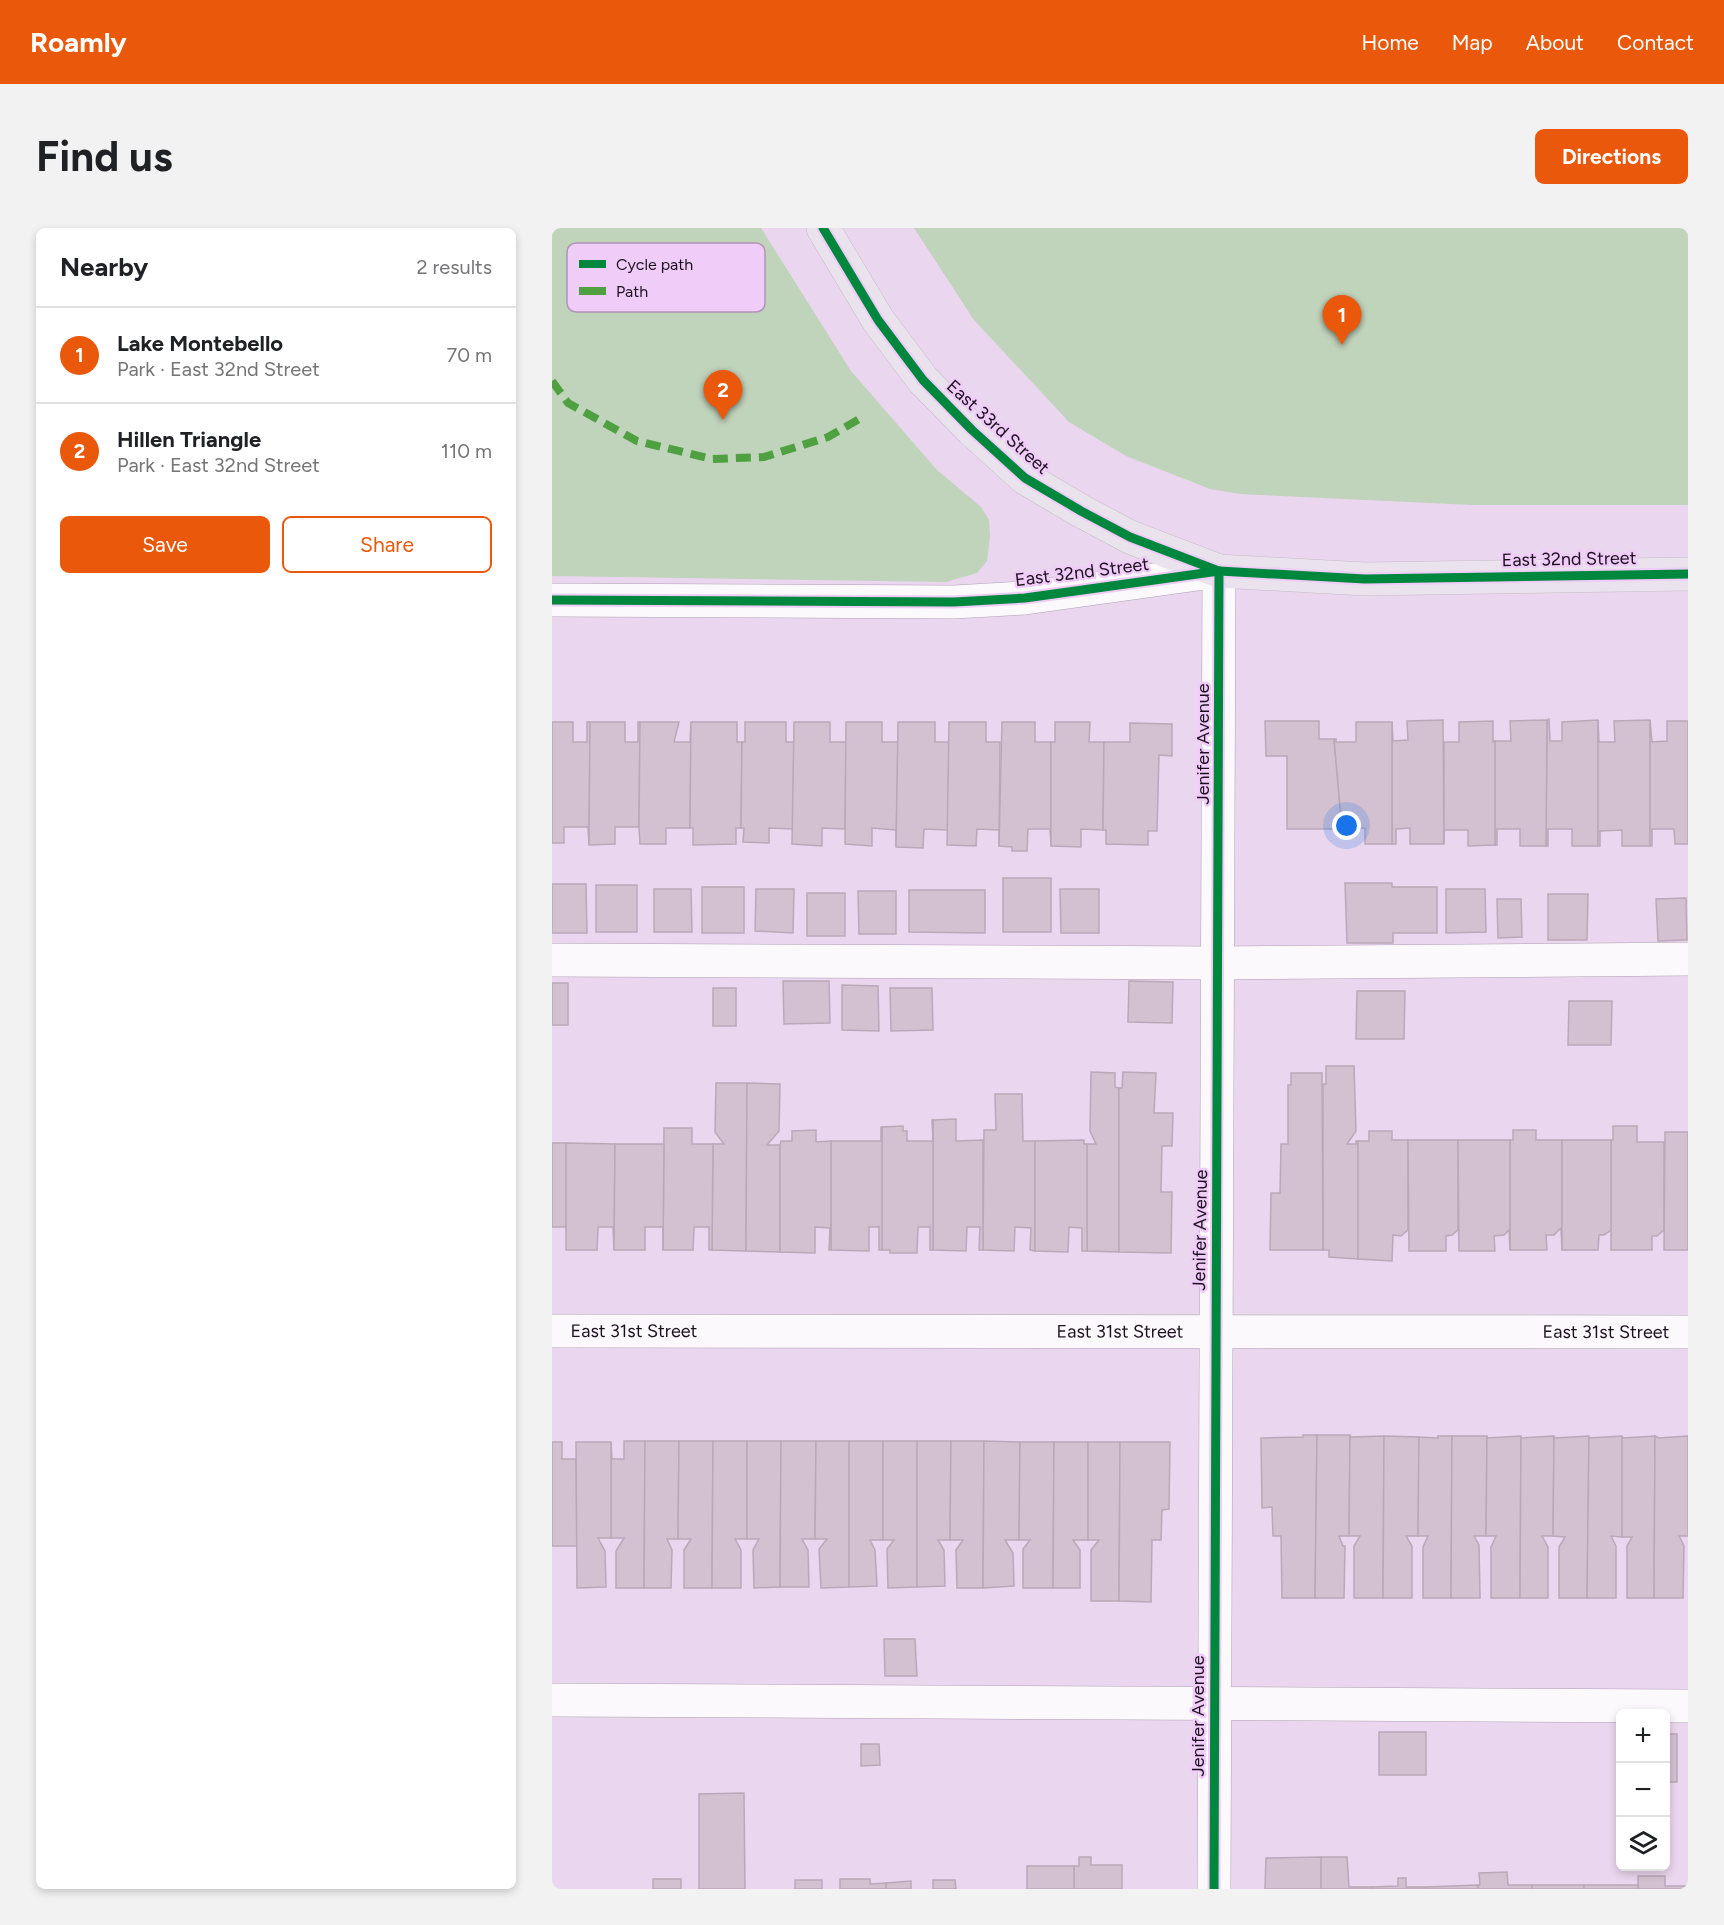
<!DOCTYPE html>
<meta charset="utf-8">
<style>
body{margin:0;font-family:Figtree,sans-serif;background:#f2f2f2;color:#202124}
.controls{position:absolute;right:18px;bottom:18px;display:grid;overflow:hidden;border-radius:9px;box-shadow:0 3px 9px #0003}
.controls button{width:54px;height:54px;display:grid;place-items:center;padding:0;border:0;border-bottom:2px solid #e0e0e0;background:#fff;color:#202124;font:30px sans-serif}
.you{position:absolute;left:795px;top:598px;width:21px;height:21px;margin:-15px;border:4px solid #fff;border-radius:50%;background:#1a73e8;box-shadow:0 0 0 9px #1a73e833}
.badge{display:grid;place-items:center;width:39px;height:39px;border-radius:50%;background:#ea580c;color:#fff;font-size:20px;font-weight:700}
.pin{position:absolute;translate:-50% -50px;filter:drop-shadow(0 2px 3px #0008)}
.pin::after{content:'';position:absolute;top:32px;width:21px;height:18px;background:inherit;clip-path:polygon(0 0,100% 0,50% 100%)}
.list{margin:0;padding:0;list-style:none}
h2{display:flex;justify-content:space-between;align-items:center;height:78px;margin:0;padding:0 24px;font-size:26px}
h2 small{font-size:20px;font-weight:400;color:#757577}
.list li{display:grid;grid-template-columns:39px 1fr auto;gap:18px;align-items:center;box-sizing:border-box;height:96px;padding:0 24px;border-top:2px solid #e0e0e0}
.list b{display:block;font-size:22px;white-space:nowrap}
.list p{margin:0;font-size:20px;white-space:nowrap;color:#757577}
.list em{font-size:20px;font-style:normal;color:#757577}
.actions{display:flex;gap:12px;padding:18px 24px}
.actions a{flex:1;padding:14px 0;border:2px solid #ea580c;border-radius:9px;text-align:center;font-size:21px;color:#ea580c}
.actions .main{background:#ea580c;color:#fff}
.icon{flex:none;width:33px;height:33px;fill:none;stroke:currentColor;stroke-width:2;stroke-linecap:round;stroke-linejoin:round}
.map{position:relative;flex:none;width:1136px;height:1661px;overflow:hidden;border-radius:9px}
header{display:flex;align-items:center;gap:36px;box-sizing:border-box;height:84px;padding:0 30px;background:#ea580c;color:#fff}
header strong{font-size:28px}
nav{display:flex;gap:33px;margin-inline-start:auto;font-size:21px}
.intro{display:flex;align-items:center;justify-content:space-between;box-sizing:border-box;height:144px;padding:0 36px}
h1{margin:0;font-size:42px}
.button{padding:15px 27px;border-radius:9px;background:#ea580c;color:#fff;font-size:21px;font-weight:700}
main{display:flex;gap:36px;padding:0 36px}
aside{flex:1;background:#fff;border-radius:9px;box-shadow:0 3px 9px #0003}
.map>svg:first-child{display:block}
.green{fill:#c0d3bb}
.building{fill:#d3c1d2;stroke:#baa8b9;stroke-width:1.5}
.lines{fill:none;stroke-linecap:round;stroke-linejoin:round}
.minor-casing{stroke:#ae9fb2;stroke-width:34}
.major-casing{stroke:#c6bcc7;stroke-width:34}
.minor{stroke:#fcf9fc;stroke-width:33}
.major{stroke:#eae2ec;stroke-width:33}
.quiet{stroke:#4fa041;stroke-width:8;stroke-dasharray:15 8;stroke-linecap:butt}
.cycleway-casing{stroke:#f0ccf8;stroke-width:13}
.cycleway{stroke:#00873e;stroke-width:9}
.labels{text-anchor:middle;stroke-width:5;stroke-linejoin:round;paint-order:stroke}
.street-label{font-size:18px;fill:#1c101f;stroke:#f0ccf8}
.key{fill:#f0ccf8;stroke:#b094b7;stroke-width:1.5}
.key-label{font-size:16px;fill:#1c101f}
</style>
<header>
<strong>Roamly</strong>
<nav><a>Home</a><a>Map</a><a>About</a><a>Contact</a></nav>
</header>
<div class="intro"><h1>Find us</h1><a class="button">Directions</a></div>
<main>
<aside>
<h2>Nearby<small>2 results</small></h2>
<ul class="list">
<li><span class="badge">1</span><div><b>Lake Montebello</b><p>Park · East 32nd Street</p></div><em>70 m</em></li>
<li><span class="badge">2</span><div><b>Hillen Triangle</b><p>Park · East 32nd Street</p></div><em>110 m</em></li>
</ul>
<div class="actions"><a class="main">Save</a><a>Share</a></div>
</aside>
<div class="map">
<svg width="1136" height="1661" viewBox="0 0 1136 1661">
<rect width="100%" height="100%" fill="#ead6ee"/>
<g class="green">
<polygon points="0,0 209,0 299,143 385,242 429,279 437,292 438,307 435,333 425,345 394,354 0,348"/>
<polygon points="362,0 1136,0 1136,277 920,277 688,266 658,261 574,228 517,194 422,92"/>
</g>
<g class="building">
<polygon points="997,491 998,513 1010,513 1010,494 1046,492 1046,618 1020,618 1020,601 996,601 996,618 994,618 995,492"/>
<polygon points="891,492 892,616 858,616 858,600 844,601 844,616 840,616 840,494 841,513 856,512 855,493"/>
<polygon points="995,492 994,618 968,618 968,601 945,601 945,617 943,617 943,513 959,513 958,493"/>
<polygon points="1046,492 1047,514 1063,514 1062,493 1098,492 1098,618 1070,618 1070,602 1048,603 1048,618 1046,618"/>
<polygon points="1098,492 1100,514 1115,513 1115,493 1136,493 1136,616 1123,616 1122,601 1100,601 1100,618 1098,618"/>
<polygon points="713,493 767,493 767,511 782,511 790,601 735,601 735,528 714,528"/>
<polygon points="941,493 941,514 943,513 943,617 916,618 916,602 892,602 892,616 892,514 907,514 907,494"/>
<polygon points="0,494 21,494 21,514 35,514 35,494 38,494 37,617 36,599 12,599 12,615 0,615"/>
<polygon points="38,494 73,494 73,514 86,514 86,494 88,494 87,599 63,599 63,616 37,617"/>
<polygon points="88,494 127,494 122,514 138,514 139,494 138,600 114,600 114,616 88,616 87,599"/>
<polygon points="139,494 185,494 185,514 190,514 189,600 184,600 184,616 141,617 141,600 138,600"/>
<polygon points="193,494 234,494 234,514 242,514 241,601 217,600 217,615 191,614 192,600 189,600 190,514 193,514"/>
<polygon points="242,494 278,494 278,514 294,514 293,601 270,600 270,618 240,616"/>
<polygon points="294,494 330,494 330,514 346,514 344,619 344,602 320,600 320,618 293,616"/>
<polygon points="346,494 383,494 383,514 397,514 396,602 372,601 371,620 344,619"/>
<polygon points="397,494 434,494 434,514 448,514 447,618 447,602 425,601 424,618 395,617"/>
<polygon points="450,494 483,494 483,514 499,514 499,618 498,601 476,601 475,623 460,623 460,619 447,618"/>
<polygon points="503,494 538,494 537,514 552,514 551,602 529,601 529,619 499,618 499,514 503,514"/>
<polygon points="804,494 840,494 840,616 813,616 813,600 790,601 782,511 784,511 784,514 804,514"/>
<polygon points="578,495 620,496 620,528 607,527 605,603 596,603 596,617 554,616 554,602 551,602 552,514 578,514"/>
<rect x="451" y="650" width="48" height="54"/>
<polygon points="793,655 840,655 840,659 885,659 885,705 841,705 841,715 795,715"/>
<polygon points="0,656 34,656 35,705 0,705"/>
<rect x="44" y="657" width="41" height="47"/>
<rect x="150" y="659" width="42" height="46"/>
<polygon points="102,661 139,661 140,704 102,704"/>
<polygon points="204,661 242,661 241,705 203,703"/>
<polygon points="508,661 547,661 547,705 509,705"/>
<polygon points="894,661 933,661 934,704 894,705"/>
<polygon points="357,662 433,662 433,705 357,704"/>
<polygon points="306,663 344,663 344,706 307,706"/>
<rect x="255" y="665" width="38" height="43"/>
<polygon points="996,666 1036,666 1035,712 996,712"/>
<polygon points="1134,670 1135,712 1106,713 1104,671"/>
<polygon points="945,671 969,671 970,709 946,710"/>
<polygon points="231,753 277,753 278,795 232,796"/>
<polygon points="577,753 621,754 620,795 576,794"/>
<rect x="0" y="755" width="16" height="42"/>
<polygon points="290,757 326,758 327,803 290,802"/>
<rect x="161" y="760" width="23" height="38"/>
<polygon points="338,760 380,760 381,802 339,803"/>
<polygon points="805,763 853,763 852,811 804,811"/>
<polygon points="1017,773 1060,773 1059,817 1016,817"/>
<polygon points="774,838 802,838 804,903 795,916 804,916 804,913 806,913 806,1031 777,1029 777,1022 771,1022 771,856 774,856"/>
<polygon points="539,844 563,845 563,859 567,860 567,1024 535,1023 535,916 544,916 538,903"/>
<polygon points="571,844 604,845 602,885 621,885 620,918 610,918 609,964 620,964 619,1025 567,1024 567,860 570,860"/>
<polygon points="739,845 770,845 771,1022 718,1022 719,965 728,965 729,916 736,916 736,857 739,857"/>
<polygon points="164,855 195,855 194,1023 160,1022 161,916 172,916 163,904"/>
<polygon points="195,855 228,856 227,903 215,917 228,917 228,1024 194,1023"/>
<polygon points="443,866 470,866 471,913 483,913 483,1023 478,1022 479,1000 463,999 462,1023 431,1022 432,902 444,902"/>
<polygon points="404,891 404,913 431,912 431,1022 427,1022 428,999 415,999 414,1023 381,1022 381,892"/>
<polygon points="380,892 381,892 381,1022 378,1022 378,999 366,999 365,1025 338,1025 338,1022 330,1022 330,899 351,898 351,903 355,903 355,913 381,913"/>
<polygon points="1061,898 1085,898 1085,914 1112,914 1112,1002 1105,1008 1100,1008 1100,1022 1059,1022 1059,912 1061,912"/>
<polygon points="329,899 330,899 330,1022 327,1022 327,999 317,999 317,1023 279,1022 279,913 329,913"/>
<polygon points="112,900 140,900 140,916 161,916 160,1022 157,1022 157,999 142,999 141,1022 111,1022"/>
<polygon points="264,902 264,914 279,913 279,1022 277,1022 278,1000 263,999 263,1025 228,1024 228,917 229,913 240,913 240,903"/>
<polygon points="961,902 984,902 984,912 1010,912 1010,1022 1009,1000 1002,1007 994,1007 995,1022 958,1022 958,912 961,912"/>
<polygon points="817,903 840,903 840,912 856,912 856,1002 849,1008 841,1007 840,1033 806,1031 806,913 817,913"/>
<polygon points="1113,904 1136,904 1136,1022 1112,1022"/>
<polygon points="532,912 532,916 535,916 535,1023 530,1023 530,1000 517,999 516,1024 483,1023 483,913"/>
<polygon points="856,912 906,912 906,1002 900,1007 894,1008 894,1023 857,1023"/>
<polygon points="906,912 958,912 958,1022 957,1002 952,1007 942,1008 943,1023 907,1023"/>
<polygon points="1010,912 1059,912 1059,1002 1052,1007 1047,1007 1046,1022 1010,1022"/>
<rect x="0" y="915" width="14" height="84"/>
<polygon points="14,915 63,916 62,1022 61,999 46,999 45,1022 14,1022"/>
<polygon points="63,916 112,916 111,1022 111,999 93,999 93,1022 62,1022"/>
<polygon points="751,1207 765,1207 763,1370 730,1370 729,1308 721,1308 720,1279 710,1280 709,1210 751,1209"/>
<polygon points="765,1207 798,1207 797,1308 787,1308 791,1318 793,1318 792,1370 763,1370"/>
<polygon points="798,1207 799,1209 832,1208 831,1370 802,1370 802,1318 808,1308 797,1308"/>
<polygon points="832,1208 867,1209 866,1308 854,1308 860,1318 860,1370 831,1370"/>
<polygon points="886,1208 900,1208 899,1370 871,1370 871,1319 876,1308 866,1308 867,1209 886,1210"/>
<polygon points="900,1208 935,1208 934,1308 922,1308 927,1317 928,1370 899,1370"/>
<polygon points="935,1208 935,1210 969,1208 968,1370 939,1370 939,1319 944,1308 934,1308"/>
<polygon points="969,1208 969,1210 1002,1208 1001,1308 990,1308 996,1319 996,1370 968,1370"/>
<polygon points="1002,1208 1003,1210 1037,1208 1035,1370 1007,1370 1007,1319 1013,1309 1001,1308"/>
<polygon points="1070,1208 1070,1309 1059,1308 1064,1318 1064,1370 1035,1370 1037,1210"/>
<polygon points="1070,1208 1071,1210 1103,1208 1102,1370 1075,1370 1075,1318 1080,1309 1070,1309"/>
<polygon points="1103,1208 1107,1210 1136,1208 1136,1308 1127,1308 1132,1318 1131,1370 1102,1370"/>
<polygon points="72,1213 93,1213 92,1360 64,1360 64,1323 72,1310 59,1310 59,1214 60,1231 72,1231"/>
<polygon points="93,1213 127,1213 126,1311 115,1311 120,1322 119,1360 92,1360"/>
<polygon points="127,1213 161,1213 160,1360 132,1360 132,1322 139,1311 126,1311"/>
<polygon points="161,1213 195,1213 195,1311 183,1311 189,1322 189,1360 160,1360"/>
<polygon points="195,1213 229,1213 228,1359 202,1360 201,1322 207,1311 195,1311"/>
<polygon points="229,1213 264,1213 263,1311 250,1311 256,1322 257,1359 228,1359"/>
<polygon points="264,1213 297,1213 297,1359 269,1360 267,1321 275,1311 263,1311"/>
<polygon points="297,1213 331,1213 331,1312 318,1312 323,1322 325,1358 297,1359"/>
<polygon points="331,1213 365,1213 365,1359 336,1360 335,1321 342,1312 331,1312"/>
<polygon points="365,1213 399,1213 398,1312 386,1312 392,1322 393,1358 365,1359"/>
<polygon points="399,1213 432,1213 431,1360 405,1360 404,1322 411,1312 398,1312"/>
<polygon points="432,1213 468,1214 467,1312 453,1312 461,1325 462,1358 431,1360"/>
<polygon points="0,1214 10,1214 10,1231 24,1231 25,1318 0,1318"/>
<polygon points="24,1214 59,1214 59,1310 46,1310 53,1323 54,1359 25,1360"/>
<polygon points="468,1214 502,1214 501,1360 471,1360 471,1321 478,1312 467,1312"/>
<polygon points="502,1214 536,1214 536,1312 521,1312 528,1322 528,1360 501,1360"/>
<polygon points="536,1214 568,1214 567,1373 539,1373 539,1322 547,1312 536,1312"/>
<polygon points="568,1214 618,1214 617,1281 610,1282 609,1312 600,1312 599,1374 567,1373"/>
<polygon points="332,1411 363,1411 365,1448 333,1448"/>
<rect x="827" y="1504" width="47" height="43"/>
<rect x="1114" y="1506" width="11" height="48"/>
<polygon points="309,1516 327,1516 328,1537 309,1538"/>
<polygon points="192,1565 193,1661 147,1661 147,1566"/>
<polygon points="527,1629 539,1629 539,1637 570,1637 570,1661 522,1661 522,1638 527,1638"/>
<polygon points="769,1629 769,1661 713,1661 714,1630"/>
<polygon points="769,1629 795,1629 797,1659 820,1659 820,1661 769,1661"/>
<rect x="475" y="1638" width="47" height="23"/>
<polygon points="955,1644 956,1657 980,1657 980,1661 926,1661 926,1657 928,1657 927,1645"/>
<polygon points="1086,1648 1113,1648 1113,1658 1135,1658 1135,1661 1086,1661"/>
<polygon points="846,1650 854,1650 854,1659 874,1659 874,1661 820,1661 820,1659 846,1658"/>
<rect x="101" y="1651" width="28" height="10"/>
<polygon points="288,1651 318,1651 318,1656 334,1655 334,1661 288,1661"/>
<rect x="243" y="1652" width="27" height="9"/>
<polygon points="381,1652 403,1652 404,1661 381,1661"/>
<polygon points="359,1653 359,1661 334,1661 334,1655"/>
<polygon points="926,1657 926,1661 874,1661 874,1659"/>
<rect x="980" y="1657" width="52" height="4"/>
<rect x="1032" y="1657" width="54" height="4"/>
</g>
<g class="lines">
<defs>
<g id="minor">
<polyline points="0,372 402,374 473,370 667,343 662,1661"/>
<polyline points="0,732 667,735 1136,731"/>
<path id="s1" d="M0 1103 1136 1104"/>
<polyline points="0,1472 1136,1478"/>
</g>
<polyline id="major" points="271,0 326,92 371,152 420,202 473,250 529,283 578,309 667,343 813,351 1136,346"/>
</defs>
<use href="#minor" class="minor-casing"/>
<use href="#major" class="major-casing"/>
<use href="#minor" class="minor"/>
<use href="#major" class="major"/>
<polyline class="quiet" points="0,153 16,175 85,213 160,231 212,229 276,209 309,190"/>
<defs>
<g id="cycleway">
<polyline points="271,0 326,92 371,152 420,202 473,250 529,283 578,309 664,342"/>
<polyline points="0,372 402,374 473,370 667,343 813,351 1136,346"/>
<polyline points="662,1661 667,343"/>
</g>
</defs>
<use href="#cycleway" class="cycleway-casing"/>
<use href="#cycleway" class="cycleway"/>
</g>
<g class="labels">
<g class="street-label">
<text transform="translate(446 199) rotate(42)" y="6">East 33rd Street</text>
<text transform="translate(1017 331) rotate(-1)" y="6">East 32nd Street</text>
<text transform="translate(530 344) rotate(-7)" y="6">East 32nd Street</text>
<text transform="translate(651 516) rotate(-90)" y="6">Jenifer Avenue</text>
<text transform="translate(648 1002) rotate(-89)" y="6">Jenifer Avenue</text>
<text dy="6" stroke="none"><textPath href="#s1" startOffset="82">East 31st Street</textPath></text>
<text dy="6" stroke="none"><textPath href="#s1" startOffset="568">East 31st Street</textPath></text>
<text dy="6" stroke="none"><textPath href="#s1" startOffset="1054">East 31st Street</textPath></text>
<text transform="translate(646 1488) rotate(-90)" y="6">Jenifer Avenue</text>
</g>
</g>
<rect x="15" y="15" width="198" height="69" rx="9" class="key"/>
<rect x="27" y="32" width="27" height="8" fill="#00873e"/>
<rect x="27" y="59" width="27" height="8" fill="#4fa041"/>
<g class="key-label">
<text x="64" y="42">Cycle path</text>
<text x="64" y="69">Path</text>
</g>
</svg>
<div class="controls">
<button>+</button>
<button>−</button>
<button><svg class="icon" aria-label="layers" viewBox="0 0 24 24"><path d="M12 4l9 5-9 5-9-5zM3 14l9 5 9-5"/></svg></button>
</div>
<div class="you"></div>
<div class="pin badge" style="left:790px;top:117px">1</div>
<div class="pin badge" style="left:171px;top:192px">2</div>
</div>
</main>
